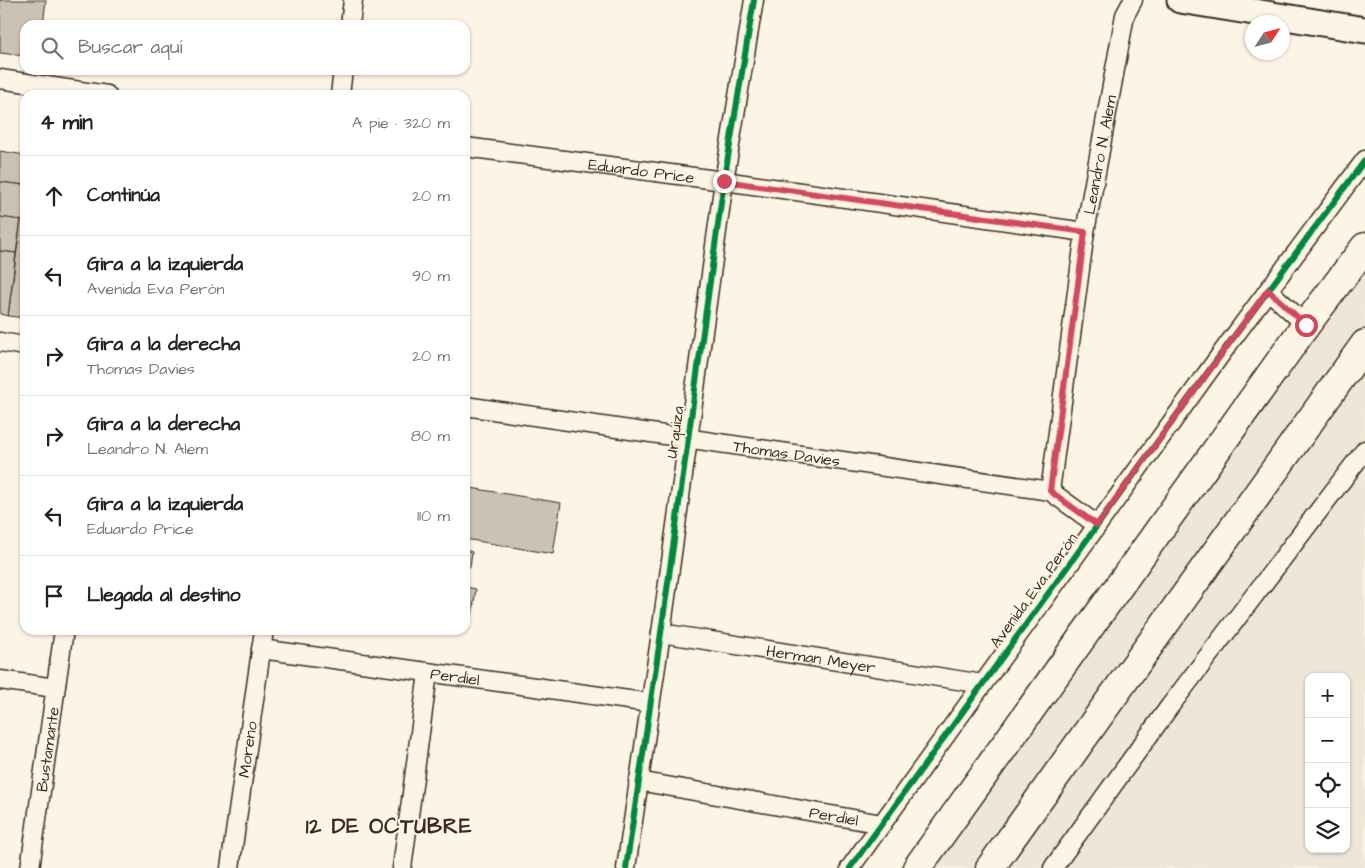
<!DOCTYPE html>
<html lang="es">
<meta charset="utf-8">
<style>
body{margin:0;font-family:"Architects Daughter",sans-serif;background:#f6f6f6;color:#222}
.controls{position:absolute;right:15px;bottom:15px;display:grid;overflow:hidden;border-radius:10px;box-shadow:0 1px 4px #0004}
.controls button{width:45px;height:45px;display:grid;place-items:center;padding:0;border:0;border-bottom:1px solid #e0e0e0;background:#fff;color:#222;font:25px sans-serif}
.compass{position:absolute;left:1245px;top:15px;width:45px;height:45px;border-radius:50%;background:#fff;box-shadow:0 1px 4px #0004;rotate:54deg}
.stop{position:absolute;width:15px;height:15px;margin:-11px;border:4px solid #d1495b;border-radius:50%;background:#fff}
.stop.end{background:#d1495b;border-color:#fff;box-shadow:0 1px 5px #0008}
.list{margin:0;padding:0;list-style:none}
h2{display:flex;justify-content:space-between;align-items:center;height:65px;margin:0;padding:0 20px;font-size:21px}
h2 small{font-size:16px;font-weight:400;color:#767676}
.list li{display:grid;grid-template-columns:32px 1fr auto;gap:15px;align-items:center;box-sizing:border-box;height:80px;padding:0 20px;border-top:1px solid #e0e0e0}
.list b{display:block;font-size:19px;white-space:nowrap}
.list p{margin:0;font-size:16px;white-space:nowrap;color:#767676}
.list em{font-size:16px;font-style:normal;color:#767676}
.icon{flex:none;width:28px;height:28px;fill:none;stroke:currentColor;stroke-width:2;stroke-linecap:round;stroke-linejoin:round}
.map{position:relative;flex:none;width:1365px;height:868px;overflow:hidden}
.search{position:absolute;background:#fff;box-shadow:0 1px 4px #0004;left:20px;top:20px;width:450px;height:55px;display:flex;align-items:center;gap:12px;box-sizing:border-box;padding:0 18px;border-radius:15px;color:#767676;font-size:19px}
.panel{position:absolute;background:#fff;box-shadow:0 1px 4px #0004;left:20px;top:90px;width:450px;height:545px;border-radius:15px}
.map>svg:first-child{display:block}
.built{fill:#eee6d6;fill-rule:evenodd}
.building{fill:#ccc2b3;stroke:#3b2a1e}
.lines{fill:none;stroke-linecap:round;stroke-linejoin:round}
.street-casing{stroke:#3b2a1e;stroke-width:21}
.secondary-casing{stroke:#3b2a1e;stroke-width:29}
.primary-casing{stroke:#3b2a1e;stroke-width:31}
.street{stroke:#fcf5e5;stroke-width:18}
.secondary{stroke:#fcf5e5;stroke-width:25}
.primary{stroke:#fcf5e5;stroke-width:28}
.cycleway-casing{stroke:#fcf5e5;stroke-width:9}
.cycleway{stroke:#00873e;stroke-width:6}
.route{stroke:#d1495b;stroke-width:6}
.labels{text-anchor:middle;stroke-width:4;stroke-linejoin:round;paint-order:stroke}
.street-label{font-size:16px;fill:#3b2a1e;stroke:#fcf5e5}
.district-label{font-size:21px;font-weight:bold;letter-spacing:1px;fill:#3b2a1e;stroke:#fcf5e5}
</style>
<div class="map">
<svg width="1365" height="868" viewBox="0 0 1365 868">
<rect width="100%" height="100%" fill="#fcf5e5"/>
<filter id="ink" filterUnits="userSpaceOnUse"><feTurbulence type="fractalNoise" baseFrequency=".02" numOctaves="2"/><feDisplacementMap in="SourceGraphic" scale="10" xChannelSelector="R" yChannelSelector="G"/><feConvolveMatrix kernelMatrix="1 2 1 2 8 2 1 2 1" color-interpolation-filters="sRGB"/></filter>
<g filter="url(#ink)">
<path class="built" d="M1365 258V868H919ZM1309 677H1346V849H1309Z"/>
<g class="building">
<polygon points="0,0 46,0 43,25 25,25 25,56 0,53"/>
<polygon points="0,151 25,155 24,185 0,182"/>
<polygon points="0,182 25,185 25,221 0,217"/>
<polygon points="0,217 21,220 16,253 0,251"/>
<polygon points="21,220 25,221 25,318 8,316"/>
<polygon points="0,251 16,253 8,316 0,314"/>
<polygon points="465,487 561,503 553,554 465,539"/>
<polygon points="465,550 472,552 470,567 465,566"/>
<polygon points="465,587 476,589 472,615 465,614"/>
</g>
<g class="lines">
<defs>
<g id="street">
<polyline points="350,25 353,0"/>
<polyline points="0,79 107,95"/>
<polyline points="340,95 343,70"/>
<path id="s1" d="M465 147 724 181 1085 232"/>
<polyline points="1268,290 1306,325"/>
<polyline points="0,342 25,346"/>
<path id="s2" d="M465 406 1050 491 1097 525"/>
<path id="s3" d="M1050 491 1085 232 1125 15 1133 0"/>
<path id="s4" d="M661 633 983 684"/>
<path id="s5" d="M261 649 650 703"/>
<polyline points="0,680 55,688"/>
<path id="s6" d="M638 781 882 824"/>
<path id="s7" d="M30 868 64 630"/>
<path id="s8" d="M230 868 264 630"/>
<polyline points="402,868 428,673"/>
<polyline points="626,868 661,633 724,181 754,0"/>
<polyline points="850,868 1221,354 1365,160"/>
<polyline points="1053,868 1170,706 1365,450"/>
</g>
<polyline id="secondary" points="1180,0 1365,30"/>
<g id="primary">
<polyline points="917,868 1306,325 1365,247"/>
<polyline points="990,868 1365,344"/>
</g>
</defs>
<use href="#street" class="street-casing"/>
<use href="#secondary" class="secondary-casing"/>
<use href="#primary" class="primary-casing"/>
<use href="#street" class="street"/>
<use href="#secondary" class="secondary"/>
<use href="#primary" class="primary"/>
<defs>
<g id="cycleway">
<polyline points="626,868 661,633 724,181 754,0"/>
<polyline points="850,868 1221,354 1365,160"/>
</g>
</defs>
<use href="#cycleway" class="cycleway-casing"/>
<use href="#cycleway" class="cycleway"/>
</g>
</g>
<g class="lines" filter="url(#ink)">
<polyline class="route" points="724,181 1085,232 1050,491 1097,525 1268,290 1306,325"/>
</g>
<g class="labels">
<g class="street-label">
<text dy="6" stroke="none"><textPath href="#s3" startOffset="340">Leandro N. Alem</textPath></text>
<text dy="6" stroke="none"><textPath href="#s1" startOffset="178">Eduardo Price</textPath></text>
<text transform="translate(674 432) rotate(-82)" y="6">Urquiza</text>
<text dy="6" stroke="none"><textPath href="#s2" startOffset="325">Thomas Davies</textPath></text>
<text transform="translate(1033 590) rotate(-54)" y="6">Avenida Eva Perón</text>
<text dy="6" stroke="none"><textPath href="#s4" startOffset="162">Herman Meyer</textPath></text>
<text dy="6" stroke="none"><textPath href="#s5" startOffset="196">Perdiel</textPath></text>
<text dy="6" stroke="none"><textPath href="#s7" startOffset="120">Bustamante</textPath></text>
<text dy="6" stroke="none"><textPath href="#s8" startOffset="120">Moreno</textPath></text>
<text dy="6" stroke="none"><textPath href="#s6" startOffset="199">Perdiel</textPath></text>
</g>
<g class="district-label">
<text x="389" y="833">12 DE OCTUBRE</text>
</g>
</g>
</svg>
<div class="controls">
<button>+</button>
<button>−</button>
<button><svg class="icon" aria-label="locate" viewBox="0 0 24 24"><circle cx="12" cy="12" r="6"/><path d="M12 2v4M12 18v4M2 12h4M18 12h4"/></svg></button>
<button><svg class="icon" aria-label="layers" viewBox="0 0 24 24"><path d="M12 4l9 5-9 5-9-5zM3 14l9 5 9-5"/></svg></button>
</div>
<svg class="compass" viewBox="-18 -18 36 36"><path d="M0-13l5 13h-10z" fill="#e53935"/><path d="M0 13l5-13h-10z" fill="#767676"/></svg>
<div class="stop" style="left:1306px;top:325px"></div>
<div class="stop end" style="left:724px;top:181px"></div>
<div class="search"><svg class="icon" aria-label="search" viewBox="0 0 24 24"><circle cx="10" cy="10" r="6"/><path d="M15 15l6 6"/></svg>Buscar aquí</div>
<section class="panel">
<h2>4 min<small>A pie · 320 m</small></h2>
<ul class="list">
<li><svg class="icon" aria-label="ahead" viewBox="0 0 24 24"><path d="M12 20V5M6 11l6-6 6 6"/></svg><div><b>Continúa</b></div><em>20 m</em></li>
<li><svg class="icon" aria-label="left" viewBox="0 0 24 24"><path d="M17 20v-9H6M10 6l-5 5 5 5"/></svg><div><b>Gira a la izquierda</b><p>Avenida Eva Perón</p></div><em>90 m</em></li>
<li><svg class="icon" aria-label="right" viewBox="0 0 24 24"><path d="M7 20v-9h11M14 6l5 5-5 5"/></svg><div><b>Gira a la derecha</b><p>Thomas Davies</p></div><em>20 m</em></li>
<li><svg class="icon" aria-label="right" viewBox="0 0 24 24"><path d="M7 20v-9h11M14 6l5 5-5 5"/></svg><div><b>Gira a la derecha</b><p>Leandro N. Alem</p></div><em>80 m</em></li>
<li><svg class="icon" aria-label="left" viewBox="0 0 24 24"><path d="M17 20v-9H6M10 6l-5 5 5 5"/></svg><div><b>Gira a la izquierda</b><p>Eduardo Price</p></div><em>110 m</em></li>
<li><svg class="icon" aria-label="arrive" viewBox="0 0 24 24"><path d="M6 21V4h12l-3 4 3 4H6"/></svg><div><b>Llegada al destino</b></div></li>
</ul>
</section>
</div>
